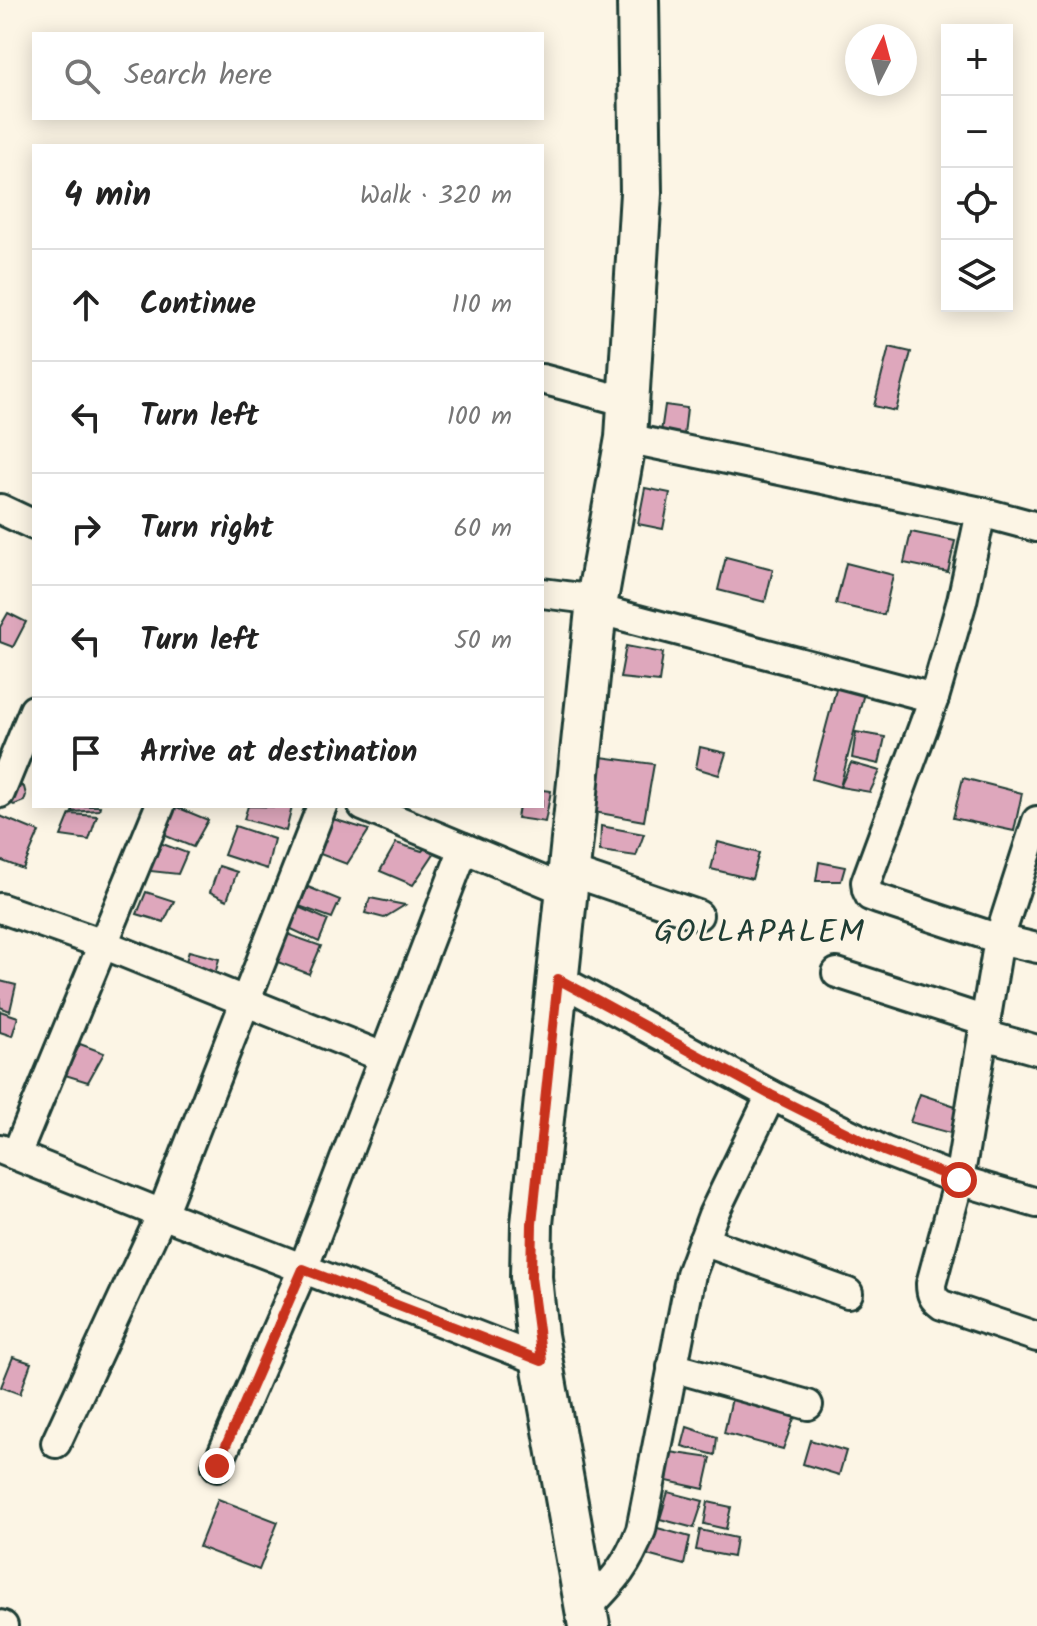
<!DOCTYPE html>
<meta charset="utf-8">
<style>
body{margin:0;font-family:Kalam,sans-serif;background:#f2f2f2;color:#222}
.controls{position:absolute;right:24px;top:24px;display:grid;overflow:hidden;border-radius:0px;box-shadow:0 4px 20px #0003}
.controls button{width:72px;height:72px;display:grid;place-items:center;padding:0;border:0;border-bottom:2px solid #e0e0e0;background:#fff;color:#222;font:40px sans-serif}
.compass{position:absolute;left:845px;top:24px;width:72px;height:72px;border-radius:50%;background:#fff;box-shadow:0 4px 20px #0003;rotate:6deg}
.stop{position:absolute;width:24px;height:24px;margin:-18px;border:6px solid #c8321e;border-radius:50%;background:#fff}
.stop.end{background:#c8321e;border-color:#fff;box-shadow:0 2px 8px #0008}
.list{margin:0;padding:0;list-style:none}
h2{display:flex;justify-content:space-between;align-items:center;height:104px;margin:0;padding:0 32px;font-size:34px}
h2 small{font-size:26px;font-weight:400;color:#767676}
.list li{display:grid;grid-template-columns:52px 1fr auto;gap:24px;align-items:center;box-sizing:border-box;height:112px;padding:0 32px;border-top:2px solid #e0e0e0}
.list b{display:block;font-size:30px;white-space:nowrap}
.list em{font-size:26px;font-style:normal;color:#767676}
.icon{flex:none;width:44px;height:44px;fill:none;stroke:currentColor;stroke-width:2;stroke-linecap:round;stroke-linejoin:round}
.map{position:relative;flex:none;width:1037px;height:1626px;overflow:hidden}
.search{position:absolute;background:#fff;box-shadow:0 4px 20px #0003;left:32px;top:32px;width:512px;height:88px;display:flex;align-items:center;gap:20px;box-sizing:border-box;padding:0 28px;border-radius:0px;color:#767676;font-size:30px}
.panel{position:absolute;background:#fff;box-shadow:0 4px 20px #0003;left:32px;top:144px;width:512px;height:664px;border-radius:0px}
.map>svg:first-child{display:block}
.building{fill:#dea7bc;stroke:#1f3d34;stroke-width:2}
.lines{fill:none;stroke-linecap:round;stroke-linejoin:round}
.minor-casing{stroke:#1f3d34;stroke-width:34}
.secondary-casing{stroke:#1f3d34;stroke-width:46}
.minor{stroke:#fcf5e5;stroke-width:28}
.secondary{stroke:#fcf5e5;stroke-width:40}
.route{stroke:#c8321e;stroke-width:10}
.labels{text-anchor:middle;stroke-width:6;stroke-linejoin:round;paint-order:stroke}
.quarter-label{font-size:32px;letter-spacing:2px;fill:#1f3d34;stroke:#fcf5e5}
</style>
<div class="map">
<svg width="1037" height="1626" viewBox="0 0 1037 1626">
<rect width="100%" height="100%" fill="#fcf5e5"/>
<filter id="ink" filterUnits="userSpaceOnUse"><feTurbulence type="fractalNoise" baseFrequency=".0125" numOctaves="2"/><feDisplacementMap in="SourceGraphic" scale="16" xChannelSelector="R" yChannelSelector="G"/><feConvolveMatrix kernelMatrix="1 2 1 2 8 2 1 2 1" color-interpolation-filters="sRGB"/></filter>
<g filter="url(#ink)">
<g class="building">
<polygon points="889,347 911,352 896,411 874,406"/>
<polygon points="665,405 687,408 684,435 661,432"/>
<polygon points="645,488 670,493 663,529 638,524"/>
<polygon points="911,532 955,541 948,572 904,563"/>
<polygon points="726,557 773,569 765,602 718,590"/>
<polygon points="846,563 893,575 884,615 836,604"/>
<polygon points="8,613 26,622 13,647 0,642 0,627"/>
<polygon points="626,646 663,653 659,682 620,678"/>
<polygon points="838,682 865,689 840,787 812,779"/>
<polygon points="856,732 885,737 879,764 852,758"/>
<polygon points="700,747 726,753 719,775 696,768"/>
<polygon points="601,757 654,764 644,821 594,812"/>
<polygon points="851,763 880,771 870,792 840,787"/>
<polygon points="963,778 1022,793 1014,831 953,818"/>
<polygon points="18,784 24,787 26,795 24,801 14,805 8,802"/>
<polygon points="542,790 551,791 545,822 517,818 519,806 542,806"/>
<polygon points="75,806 100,806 99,810 72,812"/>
<polygon points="174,806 208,820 193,847 161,834"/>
<polygon points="248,806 292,807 286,831 244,819"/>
<polygon points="70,814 97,816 89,840 61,836"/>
<polygon points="0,816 39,832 23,869 0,860"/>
<polygon points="333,819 369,830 347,864 320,854"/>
<polygon points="235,826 274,839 267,869 224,855"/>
<polygon points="601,826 644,834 636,856 600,851"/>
<polygon points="718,842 759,853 752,879 711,869"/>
<polygon points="160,843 187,853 178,874 150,871"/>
<polygon points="396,843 422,851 426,847 435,852 413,885 380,871"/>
<polygon points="819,862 845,867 841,881 816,881"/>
<polygon points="219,866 237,872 227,900 210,892"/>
<polygon points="308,887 340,900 332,918 299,906"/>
<polygon points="146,892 174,901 164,922 137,914"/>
<polygon points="370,898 405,905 384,918 365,913"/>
<polygon points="296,906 328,920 319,942 287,927"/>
<polygon points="287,934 321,946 309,974 275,961"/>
<polygon points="189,951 219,959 214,979 184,968"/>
<polygon points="0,981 16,985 10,1011 0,1007"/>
<polygon points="0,1011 18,1017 12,1036 0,1032"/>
<polygon points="80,1044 104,1053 88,1082 65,1075"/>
<polygon points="920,1094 961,1108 954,1134 910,1122"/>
<polygon points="13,1357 31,1363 20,1394 1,1387"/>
<polygon points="733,1394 796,1413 783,1449 724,1433"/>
<polygon points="687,1427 717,1437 715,1455 682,1446"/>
<polygon points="810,1440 846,1451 839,1475 803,1464"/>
<polygon points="670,1452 711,1458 704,1489 667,1481"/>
<polygon points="668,1492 703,1501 694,1528 660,1519"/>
<polygon points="218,1499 278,1522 259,1570 199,1547"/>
<polygon points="708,1502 731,1507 726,1529 704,1524"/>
<polygon points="654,1527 690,1537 684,1565 647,1555"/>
<polygon points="700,1530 736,1538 733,1557 696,1550"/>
</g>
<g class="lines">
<defs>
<g id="minor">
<polyline points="542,379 628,402"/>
<polyline points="626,438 981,512 1037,527"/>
<polyline points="0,509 34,525"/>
<polyline points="981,512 962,601 934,698 866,882 867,890 870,896 878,899 999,939 1037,948"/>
<polyline points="542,593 597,600"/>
<polyline points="596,609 934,698"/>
<polyline points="0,793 34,710"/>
<polyline points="363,806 567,891"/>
<path d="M1037 821 999 939 959 1180 931 1284C931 1294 933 1299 942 1305L1037 1337"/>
<polyline points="569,871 698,915"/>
<polyline points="0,908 103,944 383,1057"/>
<polyline points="837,973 986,1021"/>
<polyline points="558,979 771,1095 884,1151 959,1180 1037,1203"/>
<polyline points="984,1035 1037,1050"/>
<polyline points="0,1149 162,1214 542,1361"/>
<polyline points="16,1155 160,806"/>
<polyline points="703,1241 848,1293"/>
<polyline points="672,1367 808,1405"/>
<polyline points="56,1443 162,1214 322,806"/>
<polyline points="217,1466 303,1269 464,848"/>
<path d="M585 1610C613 1581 626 1569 641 1530L691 1274 713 1215 771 1095"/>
<polyline points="0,1625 3,1626"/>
</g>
<polyline id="secondary" points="589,1626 537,1335 531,1277 532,1224 597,600 626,438 641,193 638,0"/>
</defs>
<use href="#minor" class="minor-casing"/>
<use href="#secondary" class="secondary-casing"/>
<use href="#minor" class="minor"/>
<use href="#secondary" class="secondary"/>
</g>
</g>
<g class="lines" filter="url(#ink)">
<polyline class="route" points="217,1466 303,1269 542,1361 531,1277 532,1224 558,979 771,1095 845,1132 884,1151 959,1180"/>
</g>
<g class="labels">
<g class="quarter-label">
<text x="760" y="942">GOLLAPALEM</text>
</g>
</g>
</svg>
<div class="controls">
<button>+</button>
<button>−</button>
<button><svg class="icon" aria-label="locate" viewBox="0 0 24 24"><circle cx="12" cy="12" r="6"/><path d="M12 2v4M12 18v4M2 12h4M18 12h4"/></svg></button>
<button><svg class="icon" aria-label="layers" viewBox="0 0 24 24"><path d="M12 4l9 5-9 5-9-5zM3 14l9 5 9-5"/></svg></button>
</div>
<svg class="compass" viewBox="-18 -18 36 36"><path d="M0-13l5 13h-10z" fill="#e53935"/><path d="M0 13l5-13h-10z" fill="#767676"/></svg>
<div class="stop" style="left:959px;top:1180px"></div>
<div class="stop end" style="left:217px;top:1466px"></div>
<div class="search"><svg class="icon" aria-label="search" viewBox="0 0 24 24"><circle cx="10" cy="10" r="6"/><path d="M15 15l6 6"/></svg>Search here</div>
<section class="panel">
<h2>4 min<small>Walk · 320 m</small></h2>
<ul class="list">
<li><svg class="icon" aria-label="ahead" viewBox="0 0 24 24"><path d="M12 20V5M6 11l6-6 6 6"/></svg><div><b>Continue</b></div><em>110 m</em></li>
<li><svg class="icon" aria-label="left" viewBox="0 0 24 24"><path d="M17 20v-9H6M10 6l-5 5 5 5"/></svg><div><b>Turn left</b></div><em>100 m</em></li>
<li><svg class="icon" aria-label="right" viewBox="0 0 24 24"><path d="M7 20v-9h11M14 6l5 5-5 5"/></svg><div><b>Turn right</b></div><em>60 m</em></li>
<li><svg class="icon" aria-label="left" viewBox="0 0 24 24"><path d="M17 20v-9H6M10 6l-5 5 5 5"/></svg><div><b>Turn left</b></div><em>50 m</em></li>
<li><svg class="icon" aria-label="arrive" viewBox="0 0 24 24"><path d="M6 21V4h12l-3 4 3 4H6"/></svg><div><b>Arrive at destination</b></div></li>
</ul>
</section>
</div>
